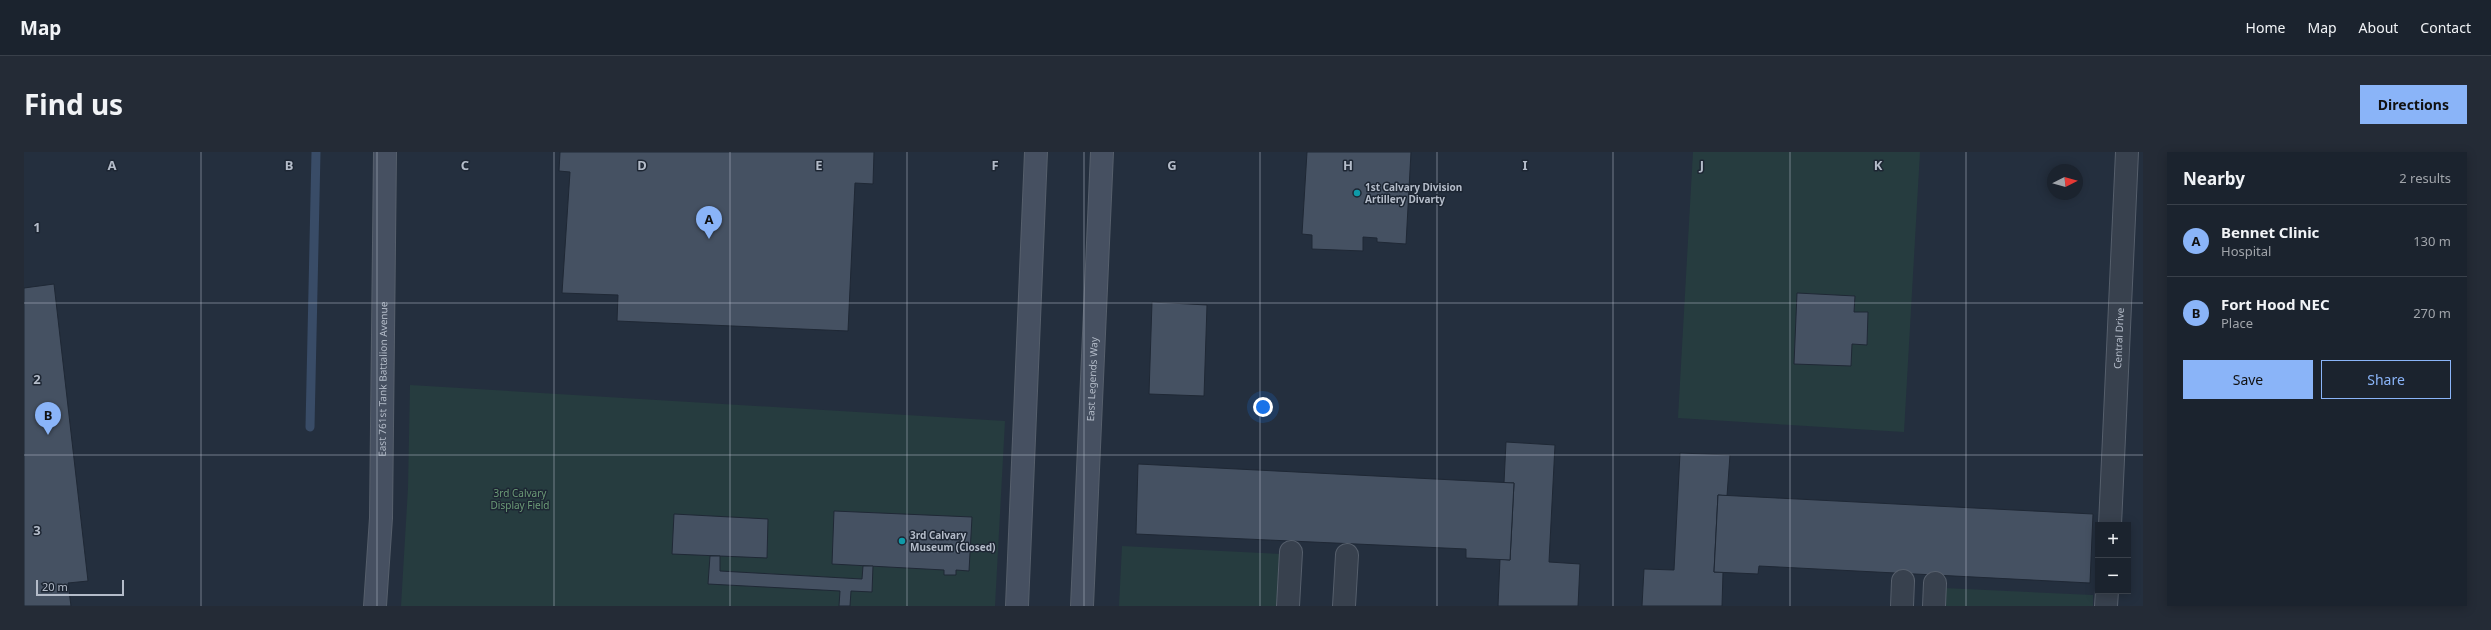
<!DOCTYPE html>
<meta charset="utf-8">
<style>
body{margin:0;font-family:"Noto Sans",sans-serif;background:#242b36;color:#f1f3f6}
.controls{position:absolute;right:12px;bottom:12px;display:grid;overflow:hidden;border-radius:0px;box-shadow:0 2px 10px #0003}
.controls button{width:36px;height:36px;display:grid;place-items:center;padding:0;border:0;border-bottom:1px solid #39404a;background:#1b232e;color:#f1f3f6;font:20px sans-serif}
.compass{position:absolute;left:2023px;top:12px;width:36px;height:36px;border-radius:50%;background:#1b232e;box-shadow:0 2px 10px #0003;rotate:84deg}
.scale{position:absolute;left:12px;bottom:10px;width:88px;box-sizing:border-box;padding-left:4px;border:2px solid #b4bcc9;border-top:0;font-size:11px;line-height:14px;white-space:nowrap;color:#b4bcc9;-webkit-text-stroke:3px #1d2633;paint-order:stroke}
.you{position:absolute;left:1239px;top:255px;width:14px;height:14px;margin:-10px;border:3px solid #fff;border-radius:50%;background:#1a73e8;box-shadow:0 0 0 6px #1a73e833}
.badge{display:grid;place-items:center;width:26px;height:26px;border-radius:50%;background:#8ab4f8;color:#111;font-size:13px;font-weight:700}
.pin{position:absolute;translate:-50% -33px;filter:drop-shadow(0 1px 2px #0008)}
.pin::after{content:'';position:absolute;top:21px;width:14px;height:12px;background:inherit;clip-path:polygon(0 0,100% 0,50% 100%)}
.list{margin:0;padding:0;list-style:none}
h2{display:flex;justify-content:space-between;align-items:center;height:52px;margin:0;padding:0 16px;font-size:17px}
h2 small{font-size:13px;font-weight:400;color:#a0a4aa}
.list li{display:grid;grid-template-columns:26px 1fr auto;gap:12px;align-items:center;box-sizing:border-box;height:72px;padding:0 16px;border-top:1px solid #39404a}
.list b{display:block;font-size:15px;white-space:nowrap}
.list p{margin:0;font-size:13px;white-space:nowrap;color:#a0a4aa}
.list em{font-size:13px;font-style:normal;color:#a0a4aa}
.actions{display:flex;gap:8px;padding:12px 16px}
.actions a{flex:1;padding:9px 0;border:1px solid #8ab4f8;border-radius:0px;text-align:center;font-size:14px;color:#8ab4f8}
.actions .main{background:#8ab4f8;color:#111}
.map{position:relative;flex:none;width:2119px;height:454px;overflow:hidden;border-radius:0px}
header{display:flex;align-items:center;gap:24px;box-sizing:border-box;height:56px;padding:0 20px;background:#1b232e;border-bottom:1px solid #39404a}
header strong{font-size:19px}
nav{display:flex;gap:22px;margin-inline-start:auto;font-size:14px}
.intro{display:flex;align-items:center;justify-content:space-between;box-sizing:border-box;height:96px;padding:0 24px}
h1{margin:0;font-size:28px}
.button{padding:10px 18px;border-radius:0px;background:#8ab4f8;color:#111;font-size:14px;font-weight:700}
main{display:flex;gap:24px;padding:0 24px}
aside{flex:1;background:#1b232e;border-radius:0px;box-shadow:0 2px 10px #0003}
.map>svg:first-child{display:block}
.green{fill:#263c3f}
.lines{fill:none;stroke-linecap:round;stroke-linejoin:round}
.stream{stroke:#394c67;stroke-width:9}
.building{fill:#455162;stroke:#1f2835}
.street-casing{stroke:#565f6c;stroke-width:24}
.secondary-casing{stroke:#565f6c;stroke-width:24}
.street{stroke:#38414e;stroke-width:22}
.secondary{stroke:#465061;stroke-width:22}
.grid{fill:none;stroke:#b4bcc9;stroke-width:1;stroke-opacity:0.55}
.culture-dot{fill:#0f9aa8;stroke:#1d2633;stroke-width:1.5}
.labels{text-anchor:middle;stroke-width:3;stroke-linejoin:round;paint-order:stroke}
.poi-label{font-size:10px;font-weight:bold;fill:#b4bcc9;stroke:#1d2633;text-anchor:start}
.street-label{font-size:10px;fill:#b4bcc9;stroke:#1d2633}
.park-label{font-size:10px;fill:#6b9a76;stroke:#1d2633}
.grid-label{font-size:13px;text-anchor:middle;font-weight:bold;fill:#b4bcc9;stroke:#1d2633;stroke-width:3;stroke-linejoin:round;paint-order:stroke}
</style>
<header>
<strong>Map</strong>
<nav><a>Home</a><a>Map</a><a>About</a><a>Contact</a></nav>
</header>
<div class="intro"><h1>Find us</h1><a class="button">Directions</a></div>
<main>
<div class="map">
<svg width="2119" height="454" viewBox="0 0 2119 454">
<rect width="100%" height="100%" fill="#242f3e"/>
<g class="green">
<polygon points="1669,0 1896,0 1880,280 1654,266"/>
<polygon points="386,233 981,269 971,454 377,454 384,336"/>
<polygon points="1098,394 1257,402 1254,454 1095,454"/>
<polygon points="1920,436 2069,443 2069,454 1919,454"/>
</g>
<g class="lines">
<polyline class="stream" points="286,275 292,0"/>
</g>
<g class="building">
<polygon points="536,0 850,0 849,32 831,31 824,179 593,169 594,143 538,141 546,20 535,19"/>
<polygon points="1283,0 1387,0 1382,92 1353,90 1353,86 1339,85 1339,99 1288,97 1288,83 1278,82"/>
<polygon points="30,132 64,429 44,431 47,454 0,454 0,136"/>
<polygon points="1773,141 1831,144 1830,160 1844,160 1843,193 1828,192 1827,214 1770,212"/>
<polygon points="1128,150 1183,153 1180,244 1125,242"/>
<polygon points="1482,290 1531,293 1525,410 1556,412 1554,454 1474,454 1476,407 1486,408 1490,331 1480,331"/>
<polygon points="1656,301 1706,303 1703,344 1694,343 1690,420 1699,420 1698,454 1618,454 1620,417 1650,418"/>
<polygon points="1114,312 1490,331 1486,408 1442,406 1442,397 1112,382"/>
<polygon points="1694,343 2069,362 2066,431 1735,414 1734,422 1690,420"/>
<polygon points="810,359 948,365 945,419 932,418 932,423 920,423 920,418 808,412"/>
<polygon points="650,362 744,367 743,406 648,402"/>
<polygon points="686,404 696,404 696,419 838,427 839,414 849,414 848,440 827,439 826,454 815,454 816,439 684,432"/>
</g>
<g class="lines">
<defs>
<g id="street">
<path id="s1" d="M2086 373 2103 0"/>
<polyline points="1264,454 1267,400"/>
<polyline points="1320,454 1323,403"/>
<polyline points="1878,454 1879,429"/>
<polyline points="1910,454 1911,431"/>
<polyline points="2082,454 2083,439"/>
</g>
<g id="secondary">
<path id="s2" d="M351 454 357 366 361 0"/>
<polyline points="993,454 1012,0"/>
<path id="s3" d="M1058 454 1078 0"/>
</g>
</defs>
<use href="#street" class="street-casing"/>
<use href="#secondary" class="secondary-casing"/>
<use href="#street" class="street"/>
<use href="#secondary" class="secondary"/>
</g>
<path class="grid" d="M177 0V454M353 0V454M530 0V454M706 0V454M883 0V454M1060 0V454M1236 0V454M1413 0V454M1589 0V454M1766 0V454M1942 0V454M0 151H2119M0 303H2119"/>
<g class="culture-dot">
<circle cx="1333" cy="41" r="4"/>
<circle cx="878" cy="389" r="4"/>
</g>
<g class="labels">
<g class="poi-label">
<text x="1341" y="39">1st Calvary Division<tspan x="1341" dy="12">Artillery Divarty</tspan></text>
<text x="886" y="387">3rd Calvary<tspan x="886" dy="12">Museum (Closed)</tspan></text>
</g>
<g class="street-label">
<text dy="4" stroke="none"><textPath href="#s1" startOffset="187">Central Drive</textPath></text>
<text dy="4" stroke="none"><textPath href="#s2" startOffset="227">East 761st Tank Battalion Avenue</textPath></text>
<text dy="4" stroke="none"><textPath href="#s3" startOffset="227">East Legends Way</textPath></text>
</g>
<g class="park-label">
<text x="496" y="345">3rd Calvary<tspan x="496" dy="12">Display Field</tspan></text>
</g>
</g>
<g class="grid-label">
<text x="88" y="18">A</text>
<text x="265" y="18">B</text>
<text x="441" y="18">C</text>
<text x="618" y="18">D</text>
<text x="795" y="18">E</text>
<text x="971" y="18">F</text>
<text x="1148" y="18">G</text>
<text x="1324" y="18">H</text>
<text x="1501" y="18">I</text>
<text x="1678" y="18">J</text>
<text x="1854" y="18">K</text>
<text x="13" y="80">1</text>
<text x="13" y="232">2</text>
<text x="13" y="383">3</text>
</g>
</svg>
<div class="controls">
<button>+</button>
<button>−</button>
</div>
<svg class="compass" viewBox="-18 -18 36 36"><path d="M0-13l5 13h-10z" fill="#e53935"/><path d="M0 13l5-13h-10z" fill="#a0a4aa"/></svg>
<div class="scale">20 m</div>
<div class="you"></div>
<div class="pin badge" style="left:685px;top:87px">A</div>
<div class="pin badge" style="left:24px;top:283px">B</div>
</div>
<aside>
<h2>Nearby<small>2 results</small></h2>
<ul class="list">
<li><span class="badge">A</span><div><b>Bennet Clinic</b><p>Hospital</p></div><em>130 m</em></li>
<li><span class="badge">B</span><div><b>Fort Hood NEC</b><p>Place</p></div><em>270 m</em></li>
</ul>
<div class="actions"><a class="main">Save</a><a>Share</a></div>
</aside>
</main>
